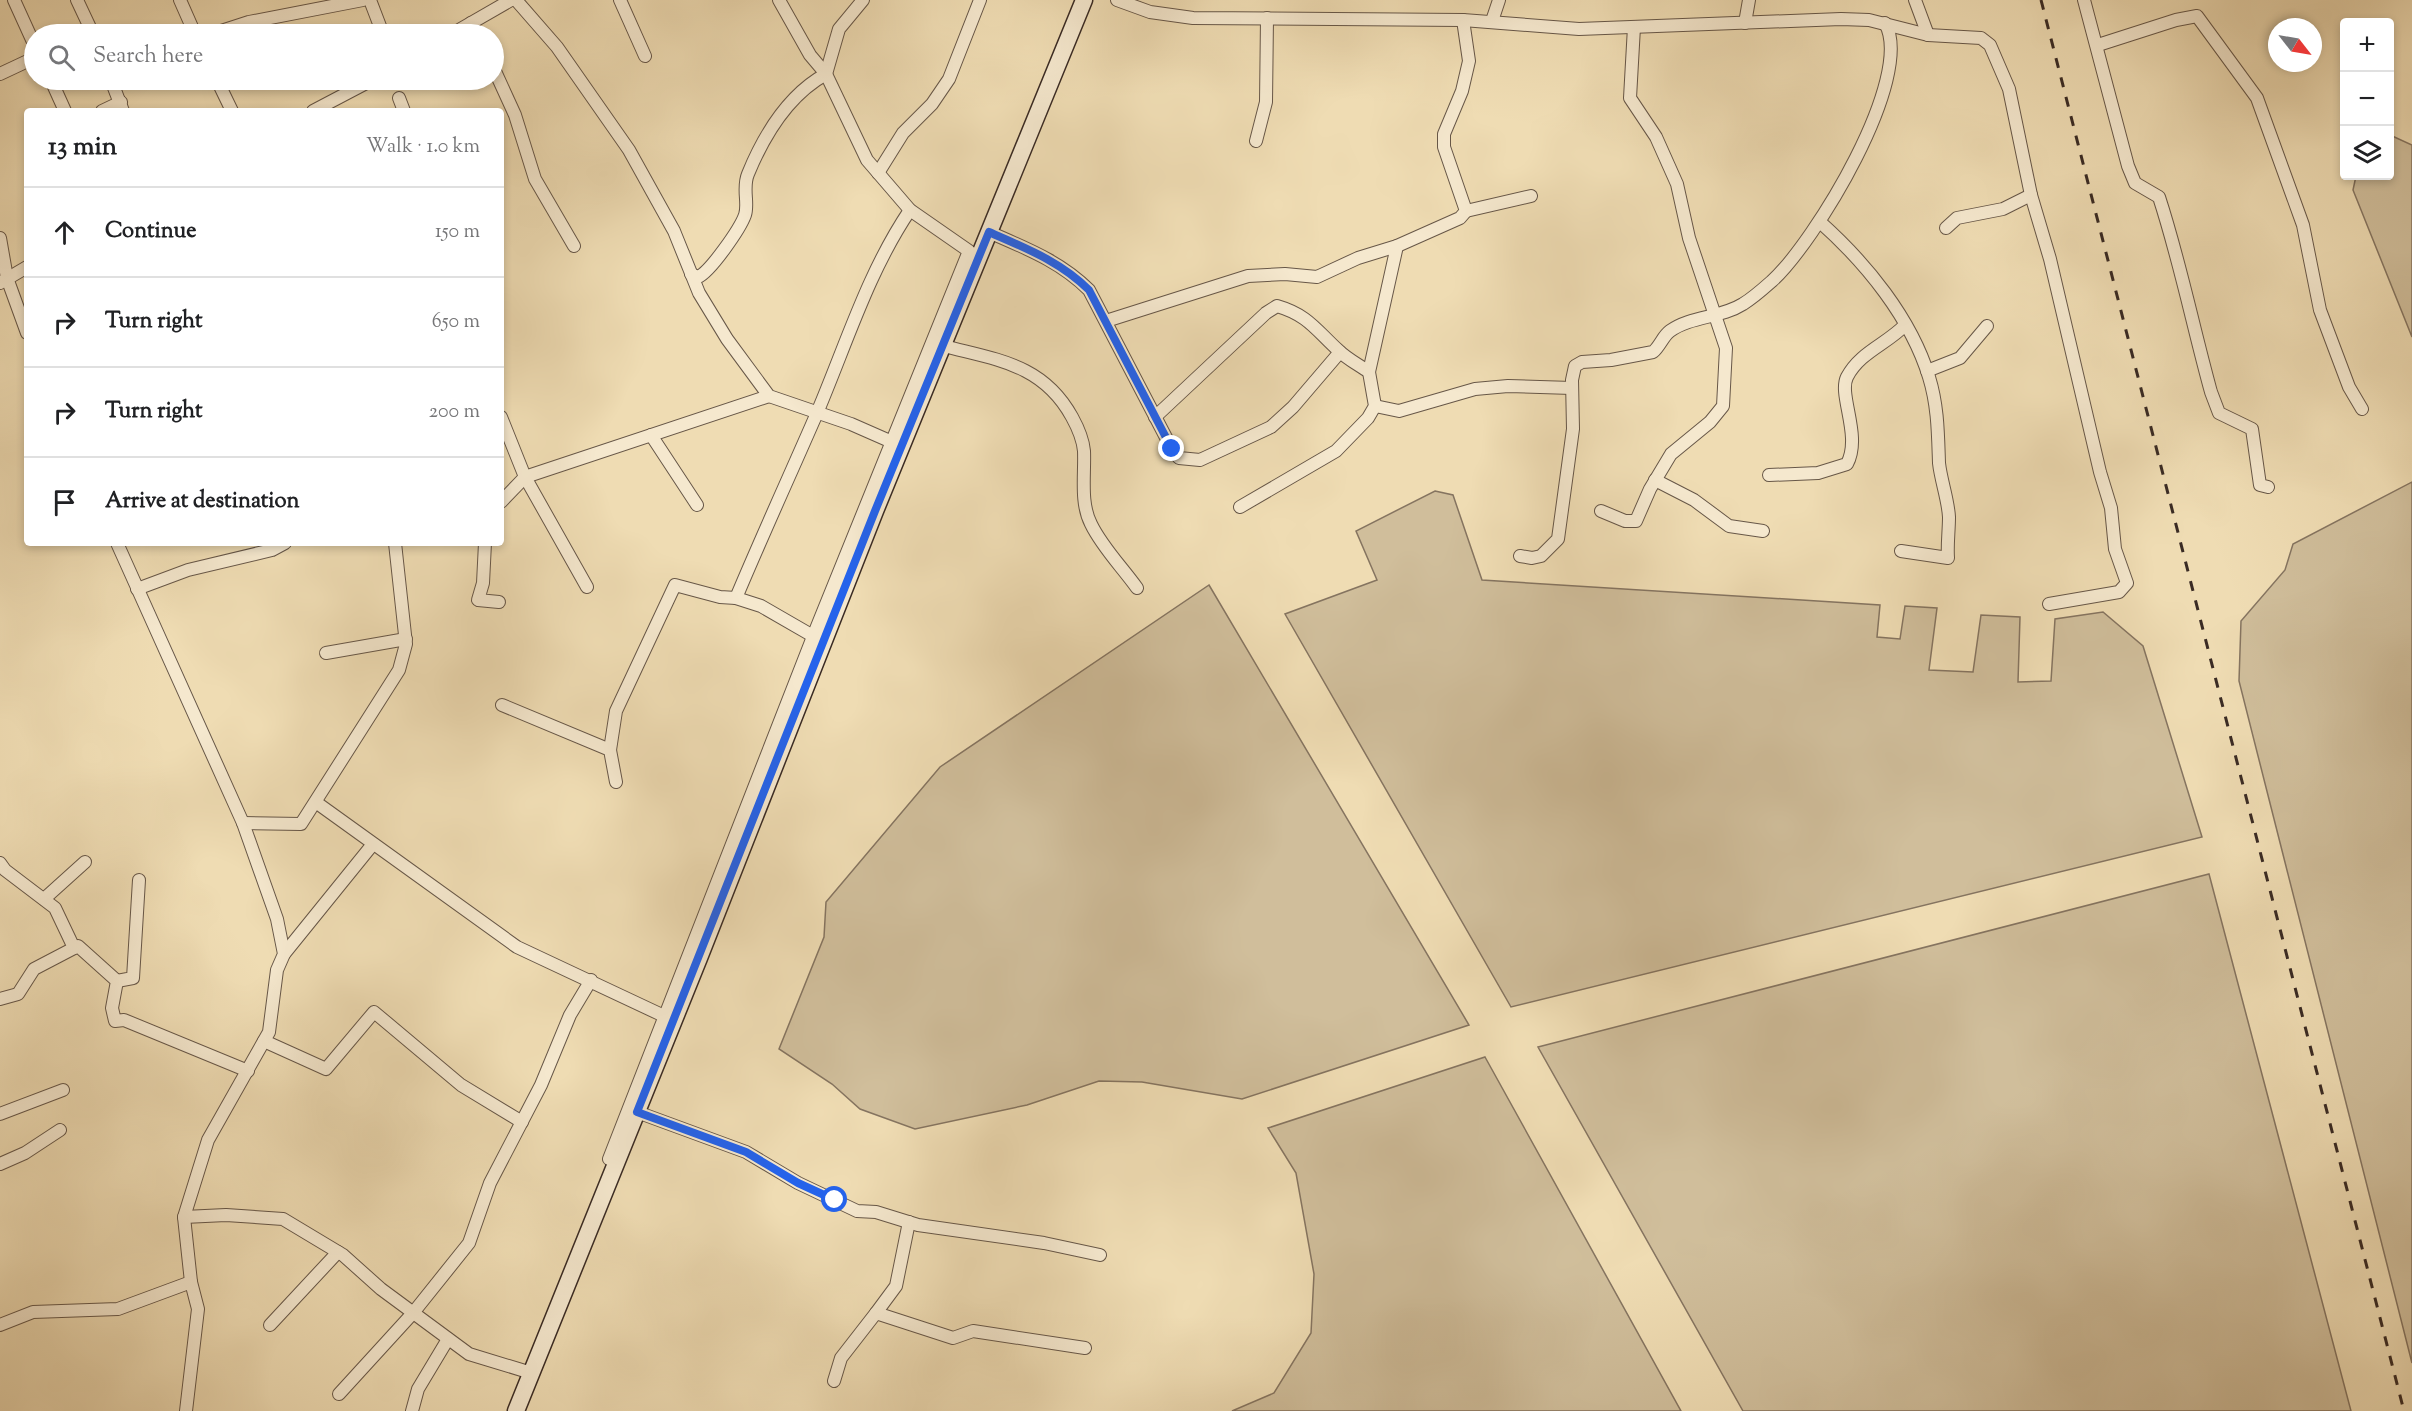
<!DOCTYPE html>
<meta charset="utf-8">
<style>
body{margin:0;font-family:"Sorts Mill Goudy",serif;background:#f2f2f2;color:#202124}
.controls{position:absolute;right:18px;top:18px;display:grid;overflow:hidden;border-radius:6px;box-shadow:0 3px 9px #0003}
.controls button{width:54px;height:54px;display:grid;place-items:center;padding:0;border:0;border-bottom:2px solid #e0e0e0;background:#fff;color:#202124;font:30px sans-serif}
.compass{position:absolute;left:2268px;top:18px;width:54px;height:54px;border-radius:50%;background:#fff;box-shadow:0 3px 9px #0003;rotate:121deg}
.stop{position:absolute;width:18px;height:18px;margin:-14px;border:4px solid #2563eb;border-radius:50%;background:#fff}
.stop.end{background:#2563eb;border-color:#fff;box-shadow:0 2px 6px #0008}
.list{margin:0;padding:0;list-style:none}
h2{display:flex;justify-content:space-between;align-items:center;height:78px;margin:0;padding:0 24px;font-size:26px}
h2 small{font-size:20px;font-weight:400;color:#757577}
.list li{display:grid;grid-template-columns:39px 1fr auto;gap:18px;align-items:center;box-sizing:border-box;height:90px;padding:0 24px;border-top:2px solid #e0e0e0}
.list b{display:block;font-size:22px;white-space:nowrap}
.list em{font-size:20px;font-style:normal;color:#757577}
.icon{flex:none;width:33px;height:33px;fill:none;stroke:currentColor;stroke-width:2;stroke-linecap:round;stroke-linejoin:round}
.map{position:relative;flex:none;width:2412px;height:1411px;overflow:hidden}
.search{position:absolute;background:#fff;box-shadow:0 3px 9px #0003;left:24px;top:24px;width:480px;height:66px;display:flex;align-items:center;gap:15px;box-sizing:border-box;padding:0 21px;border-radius:33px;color:#757577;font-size:22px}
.panel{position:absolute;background:#fff;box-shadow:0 3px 9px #0003;left:24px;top:108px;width:480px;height:438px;border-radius:6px}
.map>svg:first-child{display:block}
.green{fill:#d0be9b;stroke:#857460;stroke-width:1.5}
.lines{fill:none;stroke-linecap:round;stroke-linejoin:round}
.street-casing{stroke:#675748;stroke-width:14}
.secondary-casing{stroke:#3a2b24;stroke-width:19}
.street{stroke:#f5e8ce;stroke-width:12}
.secondary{stroke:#f5e8ce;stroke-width:16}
.rail{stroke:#3a2b24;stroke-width:3;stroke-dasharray:10 10;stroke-linecap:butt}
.route{stroke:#2563eb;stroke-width:8}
</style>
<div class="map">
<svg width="2412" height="1411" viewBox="0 0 2412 1411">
<rect width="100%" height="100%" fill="#efdcb3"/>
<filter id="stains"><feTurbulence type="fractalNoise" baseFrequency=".00333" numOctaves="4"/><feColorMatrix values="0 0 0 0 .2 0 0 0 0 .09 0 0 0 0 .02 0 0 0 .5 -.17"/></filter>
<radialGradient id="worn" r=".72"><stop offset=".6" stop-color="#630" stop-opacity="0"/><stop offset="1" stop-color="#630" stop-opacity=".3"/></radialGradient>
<g class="green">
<polygon points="2390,135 2412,145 2412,337 2353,190 2356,176 2390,176"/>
<polygon points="2412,482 2412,1363 2239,681 2241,621 2285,570 2293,544"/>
<polygon points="1435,491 1453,495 1482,580 1880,605 1877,637 1900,639 1905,606 1937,608 1929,670 1973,672 1981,615 2020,617 2018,682 2051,681 2055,619 2103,612 2143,646 2202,837 1511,1007 1285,614 1377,580 1356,531"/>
<polygon points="1209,585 1469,1025 1242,1099 1142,1082 1099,1081 1027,1105 915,1129 860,1109 832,1084 779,1049 824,937 826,902 940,767"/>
<polygon points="2209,874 2351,1411 1743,1411 1538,1047"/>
<polygon points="1485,1057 1681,1411 1232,1411 1274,1393 1311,1333 1314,1274 1296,1173 1268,1128"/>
</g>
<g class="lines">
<defs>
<g id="street">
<polyline points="14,0 34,44"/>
<polyline points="77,0 93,34"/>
<polyline points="180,0 195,34"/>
<polyline points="370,0 383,34"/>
<polyline points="516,0 557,47 629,150 674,231 699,293 727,339 769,396 851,424 892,442"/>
<polyline points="620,0 645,56"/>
<polyline points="1117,0 1150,12 1193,18 1463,20 1579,29 1841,19 1869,20 1928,35 1981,38 1990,45 2009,89 2031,195 2050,259 2100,472 2111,508 2115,549 2127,583 2119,592 2049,604"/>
<polyline points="1915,0 1928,35"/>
<path d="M2084 0 2128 166 2135 183 2159 197C2180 261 2193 327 2211 392L2219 413 2252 429 2260 485 2268 487"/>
<polyline points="1492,21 1499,0"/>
<polyline points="471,23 477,34"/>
<polyline points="1745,23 1749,0"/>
<polyline points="212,34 249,22 363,0"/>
<polyline points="452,34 511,0"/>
<polyline points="2098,45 2176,20 2197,16 2257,98 2303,225 2320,310 2349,387 2362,409"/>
<polyline points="494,69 515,115 535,179 574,246"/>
<polyline points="0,74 34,58"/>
<polyline points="51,80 65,111"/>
<polyline points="111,80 123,111"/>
<polyline points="217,80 232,111"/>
<polyline points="399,98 404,111"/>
<polyline points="102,111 121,102"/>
<polyline points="313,111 372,80"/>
<polyline points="1256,141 1266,102 1267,18"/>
<polyline points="878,173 903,133 932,104 949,79 980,0"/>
<polyline points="1466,211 1531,196"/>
<path d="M1820 222C1866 263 1911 318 1929 377 1938 406 1938 434 1939 463 1941 481 1948 499 1949 517 1949 531 1947 544 1948 558L1901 551"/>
<polyline points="1946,228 1957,218 2003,209 2031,195"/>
<path d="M989 232C1025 248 1060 261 1089 290L1172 449 1179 458 1200 460 1271 427 1293 407 1340 352"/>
<polyline points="0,238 7,278 27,333"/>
<path d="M691 274 698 277C710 272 740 229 745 215 749 203 742 188 748 174 764 135 788 95 826 74L839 29 863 0"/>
<polyline points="0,283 27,267"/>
<polyline points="1106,321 1248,276 1285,274 1317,277 1358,258 1397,246 1460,218 1466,211 1444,147 1444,134 1462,91 1469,61 1463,20"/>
<path d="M944 346C997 360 1043 364 1072 417 1077 426 1083 440 1084 451 1085 475 1080 503 1091 524 1102 547 1122 567 1137 588"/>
<polyline points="1927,371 1960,358 1987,326"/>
<polyline points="1375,406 1399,411 1475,389 1508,386 1572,388"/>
<polyline points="501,417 525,477 587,587"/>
<path d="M1155 417 1266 313 1277 306C1308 315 1316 330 1338 350 1347 359 1359 365 1369 372"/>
<polyline points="651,435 697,505"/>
<path d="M1769 475 1818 473 1847 464C1862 436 1838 395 1847 377 1860 352 1887 344 1905 325"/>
<polyline points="1655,480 1694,500 1729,526 1763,531"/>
<polyline points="501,502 525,477 769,396"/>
<polyline points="1240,507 1336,451 1368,418 1375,406 1369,372 1397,246"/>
<polyline points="1601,511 1625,521 1636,521 1650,489 1671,454 1710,422 1723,406 1726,348 1689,238 1677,184 1656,137 1630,98 1634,27"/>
<polyline points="117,543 243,823 277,919 284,954 277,970 269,1032 208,1140 184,1217 191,1282 198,1309 186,1411"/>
<polyline points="485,543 483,583 478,600 499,602"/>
<path d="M1520 556 1532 558 1541 556 1558 539 1573 429 1572 380 1575 366 1582 362 1611 360 1653 352C1660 346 1663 336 1670 331 1691 316 1721 318 1743 304 1753 298 1763 289 1772 281 1814 243 1916 77 1885 23"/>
<polyline points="137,589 188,570 272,550 285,543"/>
<path d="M736 598C762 536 790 475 817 413 846 345 868 272 910 210"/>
<polyline points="326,653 406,639"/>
<polyline points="502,705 610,750 616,782"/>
<polyline points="610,750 616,711 675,585 720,597 736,598 761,606 813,636"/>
<polyline points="317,803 517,947 664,1016"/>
<polyline points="243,823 301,824 399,670 406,644 395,543"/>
<polyline points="0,863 5,870 55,908 74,948"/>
<polyline points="44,899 85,862"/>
<polyline points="284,954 373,844"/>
<polyline points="117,981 133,978 139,880"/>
<polyline points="0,999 18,994 34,969 78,946 117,981 112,1008 115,1021 124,1020 248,1071"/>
<polyline points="264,1041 326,1069 374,1012 461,1085 522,1122"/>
<polyline points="637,1112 746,1152 798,1183 857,1211 876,1212 918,1225 1044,1243 1100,1255"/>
<polyline points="0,1114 63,1090"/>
<polyline points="609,1159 816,629 969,251 910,210 867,160 826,74 810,55 779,0"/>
<polyline points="0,1164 25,1153 60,1130"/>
<polyline points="184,1217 226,1215 283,1219 343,1255 381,1289 469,1354 525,1371"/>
<polyline points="876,1313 896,1286 909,1222"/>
<polyline points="0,1325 33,1312 118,1309 191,1282"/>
<polyline points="270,1325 338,1252"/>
<polyline points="834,1381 841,1358 876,1313 953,1338 973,1331 1085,1348"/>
<polyline points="339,1394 413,1313 469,1243 490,1183 541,1085 570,1015 591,980"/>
<polyline points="412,1411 418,1389 448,1339"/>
</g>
<polyline id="secondary" points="516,1411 699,958 875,511 1084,0"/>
</defs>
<use href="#street" class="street-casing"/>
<use href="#secondary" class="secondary-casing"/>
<use href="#street" class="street"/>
<use href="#secondary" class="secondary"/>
<polyline class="rail" points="2041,0 2404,1411"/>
</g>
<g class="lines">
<path class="route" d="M835 1200 798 1183 746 1152 637 1112 875 511 989 232C1025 248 1060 261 1089 290L1172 449"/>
</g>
<rect width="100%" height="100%" filter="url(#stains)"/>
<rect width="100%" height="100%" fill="url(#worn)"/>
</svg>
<div class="controls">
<button>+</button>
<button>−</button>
<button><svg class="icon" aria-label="layers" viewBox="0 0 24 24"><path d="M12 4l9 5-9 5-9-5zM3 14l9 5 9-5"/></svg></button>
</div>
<svg class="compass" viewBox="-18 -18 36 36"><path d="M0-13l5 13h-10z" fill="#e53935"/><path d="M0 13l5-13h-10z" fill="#757577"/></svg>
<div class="stop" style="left:835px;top:1200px"></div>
<div class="stop end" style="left:1172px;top:449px"></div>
<div class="search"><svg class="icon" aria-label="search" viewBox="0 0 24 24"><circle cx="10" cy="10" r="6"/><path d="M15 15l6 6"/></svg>Search here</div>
<section class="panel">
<h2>13 min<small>Walk · 1.0 km</small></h2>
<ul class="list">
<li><svg class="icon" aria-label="ahead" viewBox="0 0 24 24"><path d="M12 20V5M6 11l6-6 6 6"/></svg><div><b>Continue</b></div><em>150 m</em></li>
<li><svg class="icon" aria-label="right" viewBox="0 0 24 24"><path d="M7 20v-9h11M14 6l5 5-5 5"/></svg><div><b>Turn right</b></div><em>650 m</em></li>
<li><svg class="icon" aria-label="right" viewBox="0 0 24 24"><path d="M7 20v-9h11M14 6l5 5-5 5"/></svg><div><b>Turn right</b></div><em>200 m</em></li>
<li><svg class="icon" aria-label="arrive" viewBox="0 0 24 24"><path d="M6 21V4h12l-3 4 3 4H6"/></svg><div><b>Arrive at destination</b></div></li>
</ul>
</section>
</div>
